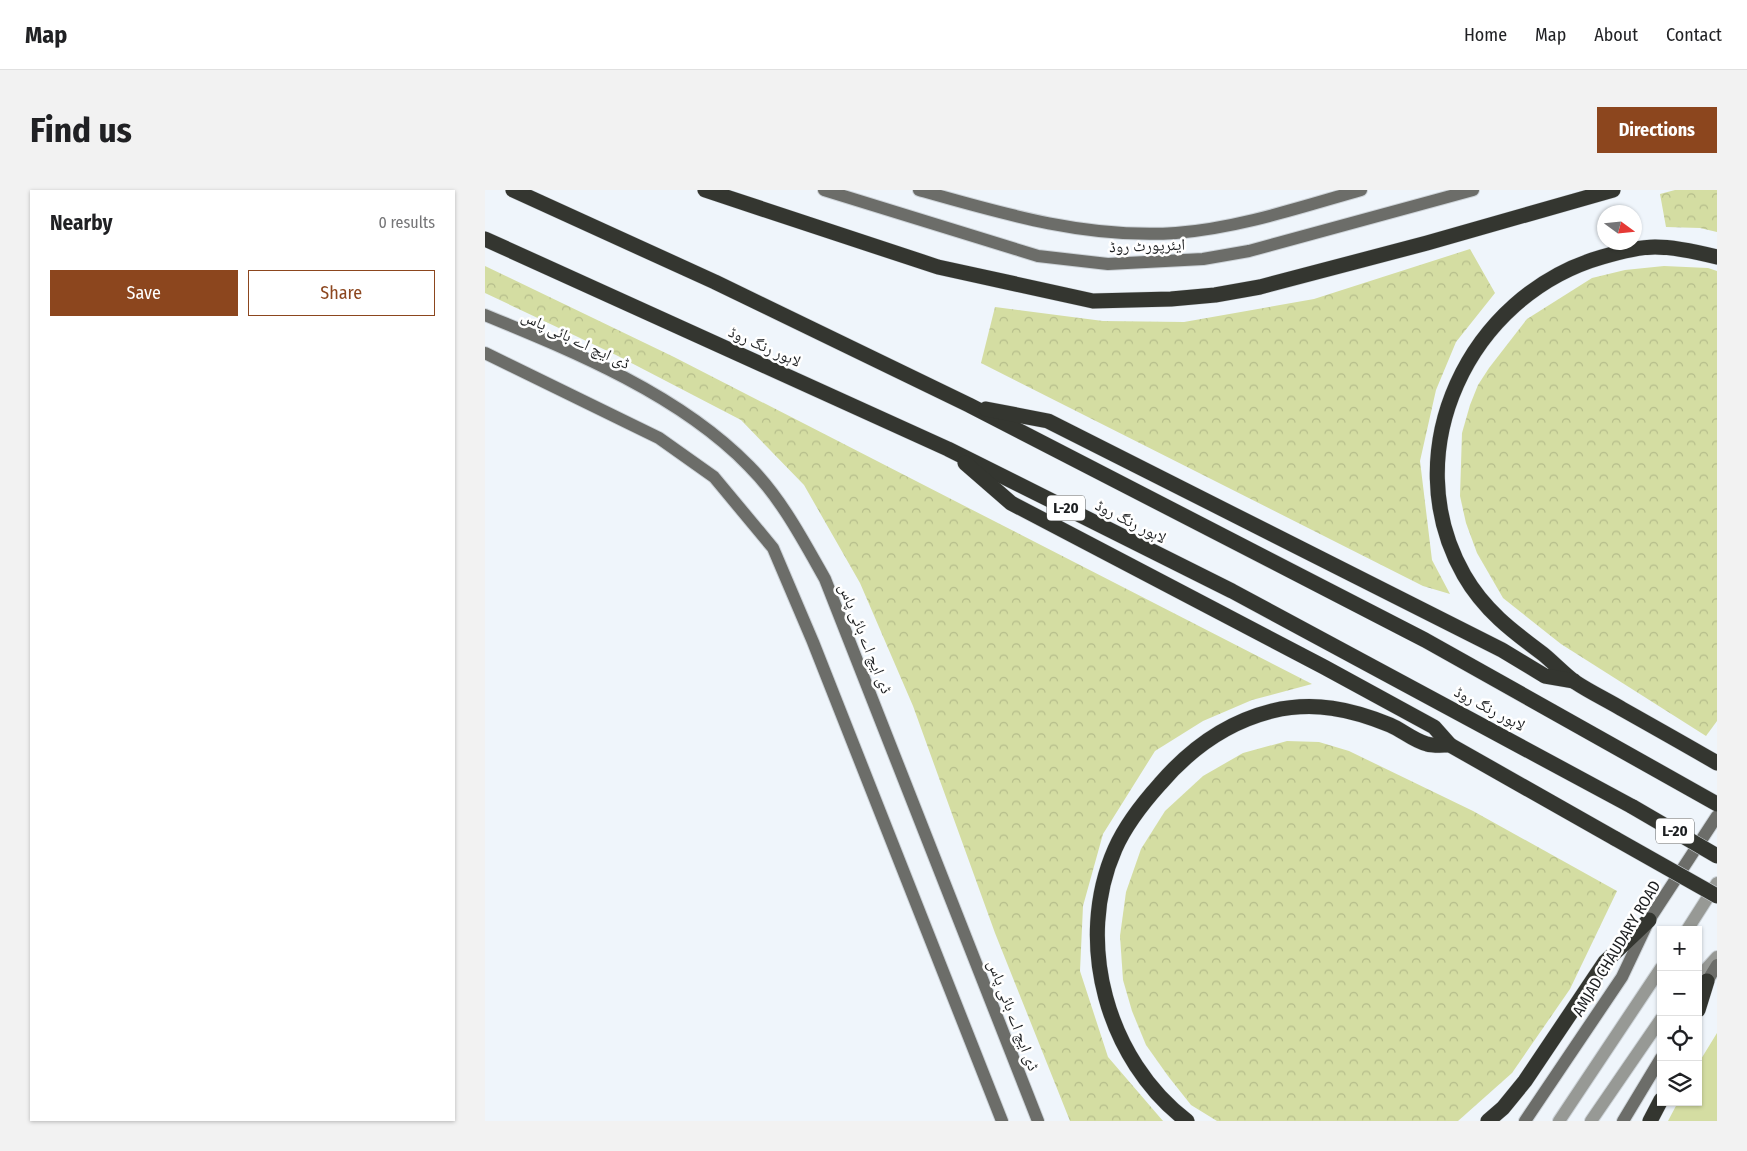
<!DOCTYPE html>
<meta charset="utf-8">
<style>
body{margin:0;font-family:"Fira Sans Condensed","Noto Naskh Arabic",sans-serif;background:#f2f2f2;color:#202124}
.controls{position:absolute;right:15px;bottom:15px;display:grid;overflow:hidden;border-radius:0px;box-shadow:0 1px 4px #0004}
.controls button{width:45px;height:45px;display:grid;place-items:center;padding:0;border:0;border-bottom:1px solid #e0e0e0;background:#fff;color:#202124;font:25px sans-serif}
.compass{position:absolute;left:1112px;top:15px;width:45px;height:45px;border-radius:50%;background:#fff;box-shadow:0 1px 4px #0004;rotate:105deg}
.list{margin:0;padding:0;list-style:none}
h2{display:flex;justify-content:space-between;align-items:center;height:65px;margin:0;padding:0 20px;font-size:21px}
h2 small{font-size:16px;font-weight:400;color:#757577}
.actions{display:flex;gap:10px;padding:15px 20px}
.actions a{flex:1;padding:11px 0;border:1px solid #8c461e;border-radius:0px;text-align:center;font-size:18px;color:#8c461e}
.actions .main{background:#8c461e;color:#fff}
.icon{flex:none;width:28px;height:28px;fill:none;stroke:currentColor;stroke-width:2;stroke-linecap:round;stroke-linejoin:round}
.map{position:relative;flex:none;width:1232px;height:931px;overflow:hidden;border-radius:0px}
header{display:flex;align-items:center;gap:30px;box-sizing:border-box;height:70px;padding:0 25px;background:#fff;border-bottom:1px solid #e0e0e0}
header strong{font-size:24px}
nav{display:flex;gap:28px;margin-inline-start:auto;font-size:18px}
.intro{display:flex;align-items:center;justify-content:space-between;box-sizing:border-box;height:120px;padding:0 30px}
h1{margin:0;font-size:35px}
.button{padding:12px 22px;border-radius:0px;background:#8c461e;color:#fff;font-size:18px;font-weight:700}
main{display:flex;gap:30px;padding:0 30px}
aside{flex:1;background:#fff;border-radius:0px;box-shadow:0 1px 4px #0004}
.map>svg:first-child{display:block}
.green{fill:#d4dda2}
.park{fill:url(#park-crowns)}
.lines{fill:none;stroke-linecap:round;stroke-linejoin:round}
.tertiary-casing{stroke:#cdd3d8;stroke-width:14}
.secondary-casing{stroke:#cdd3d8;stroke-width:14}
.motorway-casing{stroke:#cdd3d8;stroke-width:16}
.tertiary{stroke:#979995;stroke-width:12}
.secondary{stroke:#6c6d69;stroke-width:12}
.motorway{stroke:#343630;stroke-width:15}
.motorway-bridge-casing{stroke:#cdd3d8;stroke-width:16;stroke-linecap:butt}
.motorway-bridge{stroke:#343630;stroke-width:15}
.labels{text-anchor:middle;stroke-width:5;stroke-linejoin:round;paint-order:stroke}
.shield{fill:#fff;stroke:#606263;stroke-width:1}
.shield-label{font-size:15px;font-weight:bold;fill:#1c1e20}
.street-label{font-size:16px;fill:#1c1e20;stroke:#fff}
</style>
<header>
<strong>Map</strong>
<nav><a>Home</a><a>Map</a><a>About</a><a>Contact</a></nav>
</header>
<div class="intro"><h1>Find us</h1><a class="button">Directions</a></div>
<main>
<aside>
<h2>Nearby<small>0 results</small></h2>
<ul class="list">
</ul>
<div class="actions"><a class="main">Save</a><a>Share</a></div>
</aside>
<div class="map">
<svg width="1232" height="931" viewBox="0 0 1232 931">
<defs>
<pattern id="park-crowns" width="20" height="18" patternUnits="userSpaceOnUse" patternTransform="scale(1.25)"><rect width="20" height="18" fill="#d4dda2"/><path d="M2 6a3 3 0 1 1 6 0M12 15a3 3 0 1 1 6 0" fill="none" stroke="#b5bd8b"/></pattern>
</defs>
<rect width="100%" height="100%" fill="#eff5fb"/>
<polygon class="green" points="1232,843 1232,931 1183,931 1193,912 1213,912 1213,874"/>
<g class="park">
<polygon points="1190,0 1232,0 1232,42 1215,38 1181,37 1175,4"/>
<polygon points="985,59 1010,103 971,152 951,200 935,271 947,370 965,404 938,396 496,173 510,117 618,131 699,132 829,109"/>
<polygon points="0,76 189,167 827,494 767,510 718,531 670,561 618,644 598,716 595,781 623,867 678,931 585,931 510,743 428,516 375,393 319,295 256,230 131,165 0,103"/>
<polygon points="1179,76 1223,78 1232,81 1232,531 1221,546 1076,454 1018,408 992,363 981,333 975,306 977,243 985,215 993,195 1004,178 1042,129 1107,88 1140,80"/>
<polygon points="802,551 834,552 864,561 988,621 1132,701 1085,799 1027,883 973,931 732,931 706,915 683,886 661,855 647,821 638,790 635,746 641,702 656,659 680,621 718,586 758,563"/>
</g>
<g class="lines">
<defs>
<g id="tertiary">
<polyline points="1202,740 1232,693"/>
<polyline points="1213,788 1232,767"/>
<polyline points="1074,931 1176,778"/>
<polyline points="1106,931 1176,829"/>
</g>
<g id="secondary">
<polyline points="339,0 553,66 623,74 718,69 764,61 988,0"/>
<path d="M434 0C518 24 603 49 691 43 754 38 816 17 876 0"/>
<path d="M0 125C90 162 195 205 264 276 296 308 318 350 340 389L553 931"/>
<polyline points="0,163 174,248 229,287 288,358 328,452 517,931"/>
<polyline points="1218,798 1232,775"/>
<polyline points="1040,931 1137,787 1164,730 1232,626"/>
<polyline points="1138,931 1176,868"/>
</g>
<g id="motorway">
<polyline points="28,0 230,92 484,215 940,450 1232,614"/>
<polyline points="220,0 453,77 608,111 686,109 730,105 775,97 942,53 1128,0"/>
<polyline points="0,49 463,259 747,401 1148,617"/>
<path d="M1232 67C1212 62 1190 57 1170 57 1152 57 1134 62 1117 67 984 105 909 262 979 385 999 420 1027 441 1058 464 1069 473 1079 484 1090 492 1105 502 1122 510 1137 519 1169 537 1201 555 1232 573"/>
<polyline points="501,219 563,231 1017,460 1060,486 1089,491"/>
<polyline points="480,273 526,313 839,477 949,537 965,555"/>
<polyline points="1213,820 1222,791"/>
<path d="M702 931C622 870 589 752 630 659 641 634 657 614 675 594 705 559 743 532 787 521 829 511 866 519 905 535 917 540 929 551 942 554 949 556 957 555 965 555L1131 649"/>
<polyline points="1003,931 1018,918 1040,891 1120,772 1164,730"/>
<polyline points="1165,931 1176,910"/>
</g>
</defs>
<use href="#tertiary" class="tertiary-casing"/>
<use href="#secondary" class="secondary-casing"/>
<use href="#motorway" class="motorway-casing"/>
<use href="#tertiary" class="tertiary"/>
<use href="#secondary" class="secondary"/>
<use href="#motorway" class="motorway"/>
<defs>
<g id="motorway-bridge">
<polyline points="1148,617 1232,666"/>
<polyline points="1131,649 1232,706"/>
</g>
</defs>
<use href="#motorway-bridge" class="motorway-bridge-casing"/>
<use href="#motorway-bridge" class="motorway-bridge"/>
</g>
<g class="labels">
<g class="shield">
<rect x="562" y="305.5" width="38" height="25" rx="4"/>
<rect x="1171" y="628.5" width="38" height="25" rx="4"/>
</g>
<g class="shield-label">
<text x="581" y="323">L-20</text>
<text x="1190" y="646">L-20</text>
</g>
<g class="street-label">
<text transform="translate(662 55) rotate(-2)" y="6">ایئرپورٹ روڈ</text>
<text transform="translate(91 149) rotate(25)" y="6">ڈی ایچ اے بائی پاس</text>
<text transform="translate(280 156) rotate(24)" y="6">لاہور رنگ روڈ</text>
<text transform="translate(646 331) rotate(27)" y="6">لاہور رنگ روڈ</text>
<text transform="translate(381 448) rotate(68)" y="6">ڈی ایچ اے بائی پاس</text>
<text transform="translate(1005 518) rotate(28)" y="6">لاہور رنگ روڈ</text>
<text transform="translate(1131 758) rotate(-59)" y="6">AMJAD CHAUDARY ROAD</text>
<text transform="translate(529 825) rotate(69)" y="6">ڈی ایچ اے بائی پاس</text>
</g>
</g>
</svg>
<div class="controls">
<button>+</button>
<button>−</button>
<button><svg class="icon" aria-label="locate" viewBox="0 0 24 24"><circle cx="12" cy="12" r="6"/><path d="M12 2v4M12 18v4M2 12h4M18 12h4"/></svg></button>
<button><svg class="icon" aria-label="layers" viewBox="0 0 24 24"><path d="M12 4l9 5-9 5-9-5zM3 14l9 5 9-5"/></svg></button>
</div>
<svg class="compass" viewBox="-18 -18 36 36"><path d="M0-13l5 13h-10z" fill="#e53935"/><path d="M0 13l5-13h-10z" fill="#757577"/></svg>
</div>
</main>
